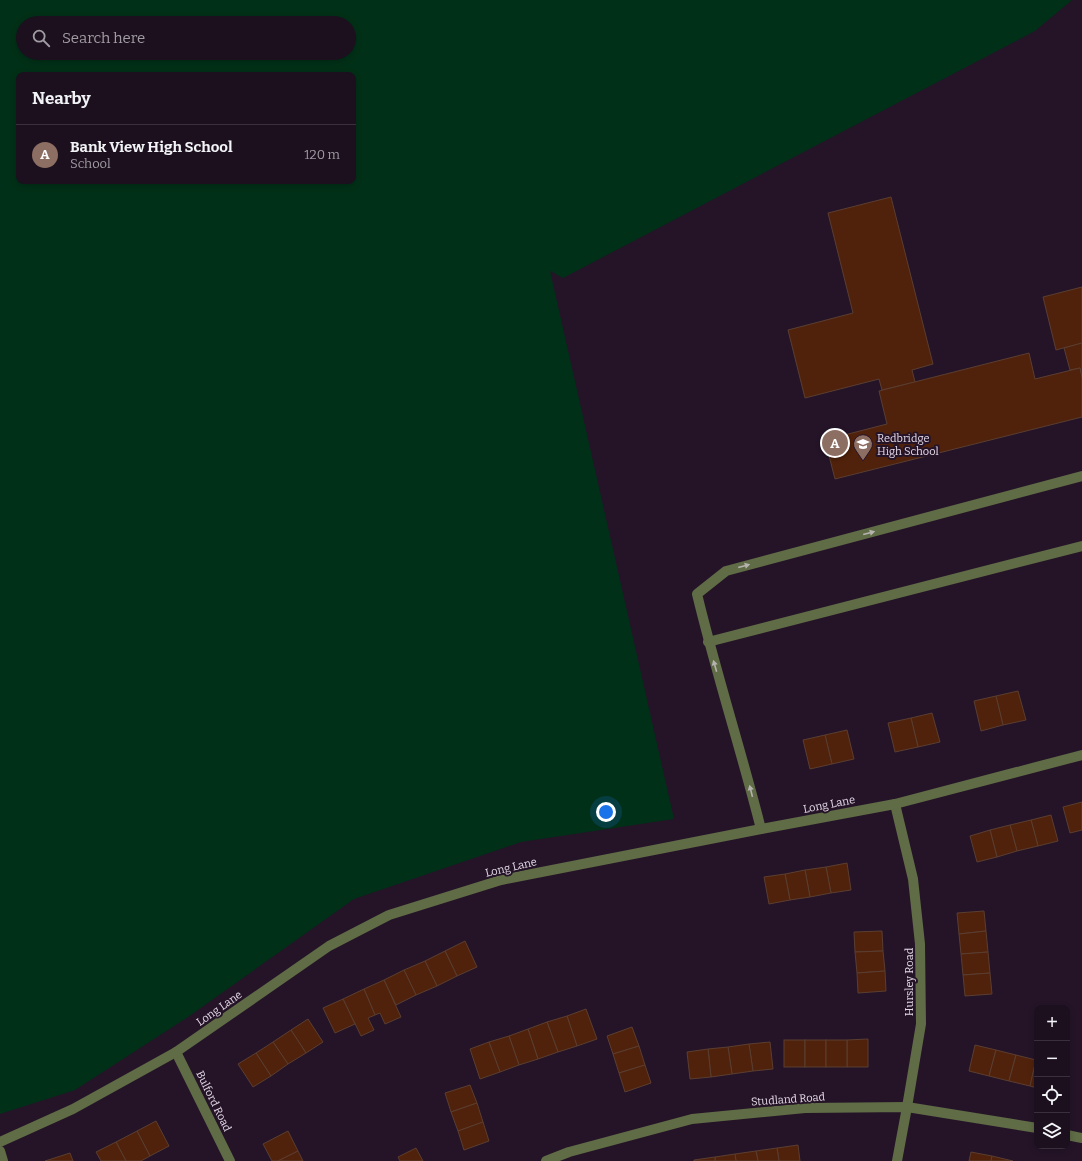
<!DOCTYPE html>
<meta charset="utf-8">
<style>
body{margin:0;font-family:Bitter,serif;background:#251827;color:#f1f3f6}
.controls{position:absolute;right:12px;bottom:12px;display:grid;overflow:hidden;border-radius:8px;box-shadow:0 2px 6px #0003}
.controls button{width:36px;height:36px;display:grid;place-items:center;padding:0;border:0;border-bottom:1px solid #3a2f3c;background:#1c0f1e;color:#f1f3f6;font:20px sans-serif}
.you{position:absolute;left:606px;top:812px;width:14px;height:14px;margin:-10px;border:3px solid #fff;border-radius:50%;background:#1a73e8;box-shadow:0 0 0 6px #1a73e833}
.badge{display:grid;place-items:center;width:26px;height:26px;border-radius:50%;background:#7c3aed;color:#fff;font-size:13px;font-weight:700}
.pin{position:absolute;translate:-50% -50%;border:2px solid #fff;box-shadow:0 1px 4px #0006}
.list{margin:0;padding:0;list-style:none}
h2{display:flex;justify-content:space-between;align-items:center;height:52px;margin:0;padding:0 16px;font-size:17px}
h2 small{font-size:13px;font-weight:400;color:#a09ca4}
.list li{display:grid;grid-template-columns:26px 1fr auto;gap:12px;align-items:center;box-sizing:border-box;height:60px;padding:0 16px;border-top:1px solid #3a2f3c}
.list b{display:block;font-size:15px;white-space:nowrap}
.list p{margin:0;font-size:13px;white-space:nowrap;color:#a09ca4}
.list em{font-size:13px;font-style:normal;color:#a09ca4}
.icon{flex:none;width:22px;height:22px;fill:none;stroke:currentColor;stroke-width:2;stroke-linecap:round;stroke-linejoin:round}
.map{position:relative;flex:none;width:1082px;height:1161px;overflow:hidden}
.search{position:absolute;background:#1c0f1e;box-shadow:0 2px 6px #0003;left:16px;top:16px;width:340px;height:44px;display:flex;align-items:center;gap:10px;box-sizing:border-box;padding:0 14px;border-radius:22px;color:#a09ca4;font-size:15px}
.panel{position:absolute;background:#1c0f1e;box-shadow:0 2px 6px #0003;left:16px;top:72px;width:340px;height:112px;border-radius:8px}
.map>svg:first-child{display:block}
.green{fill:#003017;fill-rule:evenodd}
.building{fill:#51220b;stroke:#5a3e31}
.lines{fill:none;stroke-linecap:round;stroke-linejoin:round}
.minor{stroke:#5f6c46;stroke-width:10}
.oneway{fill:#b6b3af}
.labels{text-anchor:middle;stroke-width:4;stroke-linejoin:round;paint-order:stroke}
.poi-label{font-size:11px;fill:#e5d9e7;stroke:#251428;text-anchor:start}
.street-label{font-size:11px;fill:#e5d9e7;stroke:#251428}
</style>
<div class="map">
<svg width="1082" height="1161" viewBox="0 0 1082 1161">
<rect width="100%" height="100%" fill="#251428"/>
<path class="green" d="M0 0H1072L1035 31 563 278 550 271 674 819 521 842 354 899 188 1017 75 1090 0 1114ZM23 23H349V53H23ZM19 75H353V181H19Z"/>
<g class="building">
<polygon points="891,197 933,364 912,370 915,382 882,390 879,379 805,398 788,330 853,313 828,213"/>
<polygon points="1082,287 1082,343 1056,350 1043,297"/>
<polygon points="1082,343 1082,378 1080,368 1070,370 1064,348"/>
<polygon points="1029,353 1035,379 1080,368 1082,378 1082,417 835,479 825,440 887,424 879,391"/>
<polygon points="1018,691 1026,720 1003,725 996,696"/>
<polygon points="996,696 1003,725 981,731 974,701"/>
<polygon points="932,713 940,742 918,747 911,718"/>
<polygon points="911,718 918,747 895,752 888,723"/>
<polygon points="847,730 854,759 832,764 825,735"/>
<polygon points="825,735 832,764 810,769 803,740"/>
<polygon points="1082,802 1082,830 1070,833 1063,807"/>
<polygon points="1051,815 1058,841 1038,846 1031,820"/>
<polygon points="1031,820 1038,846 1017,851 1010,825"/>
<polygon points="1010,825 1017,851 997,857 990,830"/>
<polygon points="990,830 997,857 977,862 970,836"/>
<polygon points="847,863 851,890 831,893 826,867"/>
<polygon points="826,867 831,893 810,897 805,870"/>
<polygon points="805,870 810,897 790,900 785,874"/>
<polygon points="785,874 790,900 769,904 764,877"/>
<polygon points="984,911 986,931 959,934 957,913"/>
<polygon points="882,931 883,951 855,952 854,932"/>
<polygon points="986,931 988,952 961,954 959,934"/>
<polygon points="465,941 477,967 457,976 445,951"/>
<polygon points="445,951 457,976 437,986 425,961"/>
<polygon points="883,951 885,971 857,973 855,952"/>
<polygon points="988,952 990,973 963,975 961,954"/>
<polygon points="425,961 437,986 416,995 404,970"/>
<polygon points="404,970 416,995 396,1005 384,980"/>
<polygon points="885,971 886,991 858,993 857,973"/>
<polygon points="990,973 992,994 965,996 963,975"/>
<polygon points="384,980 401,1017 385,1024 380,1013 375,1015 364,989"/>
<polygon points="364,989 375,1015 368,1018 374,1030 361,1036 343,999"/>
<polygon points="343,999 355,1024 335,1033 323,1008"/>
<polygon points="586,1009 597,1039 577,1046 567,1016"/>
<polygon points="567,1016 577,1046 558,1052 547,1022"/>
<polygon points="308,1019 323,1042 306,1053 291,1030"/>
<polygon points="547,1022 558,1052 538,1059 528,1029"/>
<polygon points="632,1027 639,1046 613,1054 607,1036"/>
<polygon points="528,1029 538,1059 519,1065 509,1036"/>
<polygon points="291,1030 306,1053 288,1064 273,1042"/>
<polygon points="509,1036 519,1065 500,1072 489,1042"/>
<polygon points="868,1039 868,1067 847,1067 847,1040"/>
<rect x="784" y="1040" width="21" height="27"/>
<rect x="805" y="1040" width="21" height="27"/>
<rect x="826" y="1040" width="21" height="27"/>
<polygon points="273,1042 288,1064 271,1076 256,1053"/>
<polygon points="489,1042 500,1072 480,1079 470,1049"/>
<polygon points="770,1042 773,1069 753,1071 749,1044"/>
<polygon points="749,1044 753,1071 732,1074 728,1047"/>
<polygon points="975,1045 996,1050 989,1076 969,1071"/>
<polygon points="639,1046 645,1065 619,1073 613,1054"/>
<polygon points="728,1047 732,1074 711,1077 708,1049"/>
<polygon points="708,1049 711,1077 690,1079 687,1052"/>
<polygon points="996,1050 1016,1055 1009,1081 989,1076"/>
<polygon points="256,1053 271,1076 253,1087 238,1064"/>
<polygon points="1016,1055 1036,1060 1030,1086 1009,1081"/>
<polygon points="1036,1060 1037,1060 1037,1088 1030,1086"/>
<polygon points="645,1065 651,1083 625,1092 619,1073"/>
<polygon points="470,1085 477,1103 451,1112 445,1093"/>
<polygon points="477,1103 483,1122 458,1131 451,1112"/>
<polygon points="156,1121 169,1146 150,1156 137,1131"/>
<polygon points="483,1122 489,1141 464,1150 458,1131"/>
<polygon points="137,1131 150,1156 141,1161 126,1161 116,1142"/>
<polygon points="288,1131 298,1151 278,1161 272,1161 263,1144"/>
<polygon points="116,1142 126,1161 101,1161 96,1152"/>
<polygon points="798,1145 800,1161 779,1161 777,1148"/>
<polygon points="416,1148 423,1161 400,1161 398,1157"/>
<polygon points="777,1148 779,1161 758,1161 756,1151"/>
<polygon points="298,1151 303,1161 278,1161"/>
<polygon points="756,1151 758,1161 736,1161 735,1154"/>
<polygon points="971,1152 992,1156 991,1161 969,1161"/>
<polygon points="70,1153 73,1161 45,1161"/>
<polygon points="735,1154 736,1161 715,1161 715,1157"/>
<polygon points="992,1156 1013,1161 991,1161"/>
<polygon points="715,1157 715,1161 694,1161 694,1160"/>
</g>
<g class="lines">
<g class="minor">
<polyline points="708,642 1082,546"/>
<polyline points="895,804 913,879 920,944 921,1024 907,1107 897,1161"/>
<path d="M761 829C741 750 716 673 697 594L726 571 1082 476"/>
<polyline points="176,1052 230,1161"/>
<polyline points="1067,1135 1082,1138"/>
<polyline points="0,1142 73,1109 176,1052 329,946 389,915 501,880 761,829 895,804 1082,755"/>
<polyline points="0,1151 3,1161"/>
<polyline points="546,1161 569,1152 692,1119 805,1108 907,1107 1037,1128"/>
</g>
</g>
<defs><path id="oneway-solid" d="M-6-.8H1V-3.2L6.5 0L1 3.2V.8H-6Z"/></defs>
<g class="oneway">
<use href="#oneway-solid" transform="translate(869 533) rotate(-15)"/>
<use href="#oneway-solid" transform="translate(744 566) rotate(-15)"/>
<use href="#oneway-solid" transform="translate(715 666) rotate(-106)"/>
<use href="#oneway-solid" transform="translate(751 791) rotate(-104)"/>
</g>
<defs>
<symbol id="school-pin" viewBox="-11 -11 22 30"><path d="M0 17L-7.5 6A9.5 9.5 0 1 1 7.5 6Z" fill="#8d6e63" stroke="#251428"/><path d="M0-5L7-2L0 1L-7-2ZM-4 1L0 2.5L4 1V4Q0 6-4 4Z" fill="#fff"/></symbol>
</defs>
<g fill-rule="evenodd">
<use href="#school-pin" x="852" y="433" width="22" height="30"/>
</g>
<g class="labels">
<g class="poi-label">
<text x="877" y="442">Redbridge<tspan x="877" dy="13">High School</tspan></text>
</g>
<g class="street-label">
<text transform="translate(829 804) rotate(-11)" y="4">Long Lane</text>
<text transform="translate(511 867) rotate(-13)" y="4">Long Lane</text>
<text transform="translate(909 982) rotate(-90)" y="4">Hursley Road</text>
<text transform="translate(219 1008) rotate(-35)" y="4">Long Lane</text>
<text transform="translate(788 1099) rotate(-4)" y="4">Studland Road</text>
<text transform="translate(214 1101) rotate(64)" y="4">Bulford Road</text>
</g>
</g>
</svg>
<div class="controls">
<button>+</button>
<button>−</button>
<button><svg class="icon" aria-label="locate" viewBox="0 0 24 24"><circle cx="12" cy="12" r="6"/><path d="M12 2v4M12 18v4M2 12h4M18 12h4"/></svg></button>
<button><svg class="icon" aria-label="layers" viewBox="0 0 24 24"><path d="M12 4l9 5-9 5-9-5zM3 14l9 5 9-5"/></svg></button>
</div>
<div class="you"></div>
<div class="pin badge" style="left:835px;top:443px;background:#8d6e63">A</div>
<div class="search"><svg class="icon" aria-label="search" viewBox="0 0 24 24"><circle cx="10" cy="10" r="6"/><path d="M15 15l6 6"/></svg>Search here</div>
<section class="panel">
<h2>Nearby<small></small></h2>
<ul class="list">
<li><span class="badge" style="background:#8d6e63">A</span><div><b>Bank View High School</b><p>School</p></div><em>120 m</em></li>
</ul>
</section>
</div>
